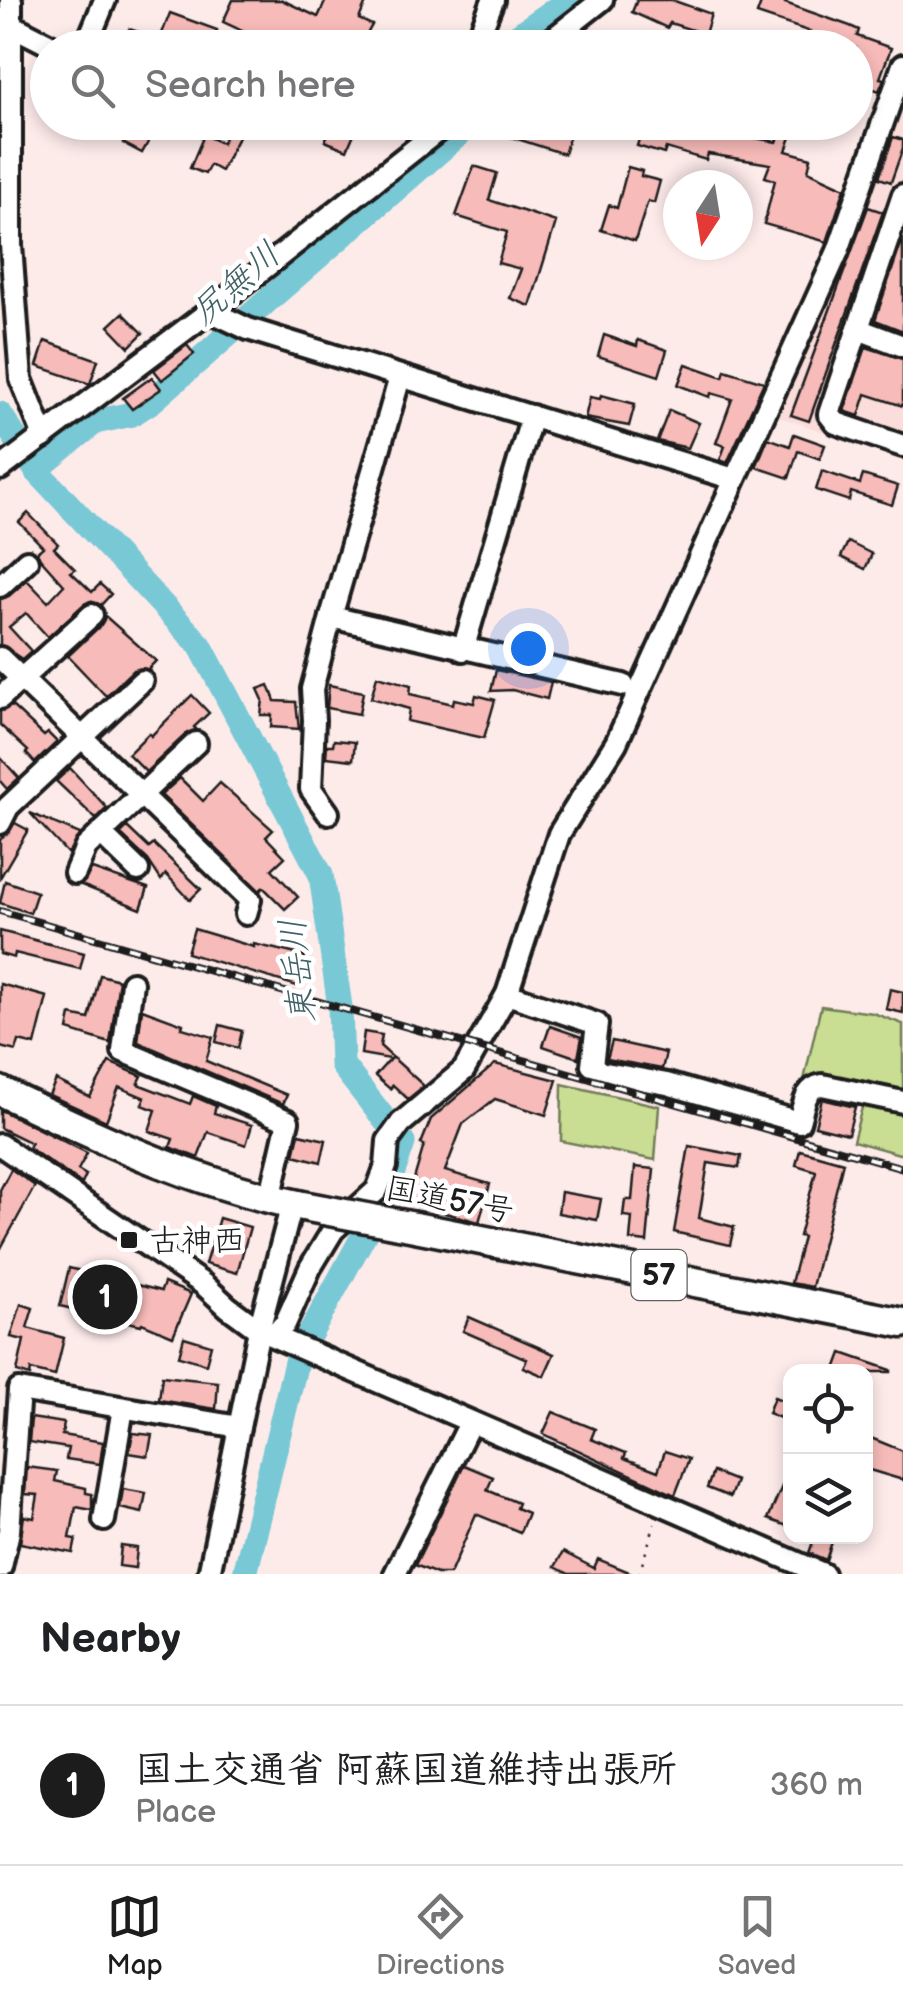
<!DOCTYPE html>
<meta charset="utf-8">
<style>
body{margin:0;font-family:"Balsamiq Sans","Klee One",sans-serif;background:#f6f6f6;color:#202124}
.controls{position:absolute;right:30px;bottom:30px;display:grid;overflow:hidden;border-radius:20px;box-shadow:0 5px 15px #0003}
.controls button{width:90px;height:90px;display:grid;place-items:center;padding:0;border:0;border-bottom:2px solid #e0e0e0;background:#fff;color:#202124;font:50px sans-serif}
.compass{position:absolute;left:663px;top:170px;width:90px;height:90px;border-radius:50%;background:#fff;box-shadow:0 5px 15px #0003;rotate:192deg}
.you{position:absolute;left:528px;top:648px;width:35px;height:35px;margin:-25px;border:8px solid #fff;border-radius:50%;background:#1a73e8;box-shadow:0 0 0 15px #1a73e833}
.badge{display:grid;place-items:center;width:65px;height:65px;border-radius:50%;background:#1c1c1c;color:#fff;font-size:32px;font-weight:700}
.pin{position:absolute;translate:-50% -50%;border:5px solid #fff;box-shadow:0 2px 10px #0006}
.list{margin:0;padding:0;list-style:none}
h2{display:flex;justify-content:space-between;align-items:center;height:130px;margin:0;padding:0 40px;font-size:42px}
h2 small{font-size:32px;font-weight:400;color:#757577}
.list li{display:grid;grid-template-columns:65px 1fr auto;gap:30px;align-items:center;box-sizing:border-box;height:160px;padding:0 40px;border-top:2px solid #e0e0e0}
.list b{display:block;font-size:38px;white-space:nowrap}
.list p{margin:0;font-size:32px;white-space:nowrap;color:#757577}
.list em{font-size:32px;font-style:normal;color:#757577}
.icon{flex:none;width:55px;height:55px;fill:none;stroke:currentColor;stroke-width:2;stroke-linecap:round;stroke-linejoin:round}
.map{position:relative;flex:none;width:903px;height:1574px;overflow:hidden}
.search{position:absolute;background:#fff;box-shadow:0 5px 15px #0003;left:30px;right:30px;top:30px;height:110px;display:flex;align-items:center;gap:25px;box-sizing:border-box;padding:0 35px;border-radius:55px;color:#757577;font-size:38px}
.sheet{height:290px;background:#fff}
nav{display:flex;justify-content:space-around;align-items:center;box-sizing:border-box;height:140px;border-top:2px solid #e0e0e0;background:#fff;font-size:28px;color:#757577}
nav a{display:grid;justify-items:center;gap:5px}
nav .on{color:#1c1c1c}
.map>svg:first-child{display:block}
.built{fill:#fbdddb}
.green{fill:#c9de93;stroke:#727d58;stroke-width:2.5}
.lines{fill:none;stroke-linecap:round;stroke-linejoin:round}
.river{stroke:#79c8d5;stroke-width:25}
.building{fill:#f7bbb9;stroke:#1c1c1c;stroke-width:2.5}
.minor-casing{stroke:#1c1c1c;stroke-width:28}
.highway-casing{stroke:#1c1c1c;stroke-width:35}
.path{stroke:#1c1c1c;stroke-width:2.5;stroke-dasharray:2.5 8;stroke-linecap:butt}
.minor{stroke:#fff;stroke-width:20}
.highway{stroke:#fff;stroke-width:28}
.rail-casing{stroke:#1c1c1c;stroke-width:8}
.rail{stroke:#fff;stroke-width:4;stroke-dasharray:11;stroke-linecap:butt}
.highway-bridge-casing{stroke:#1c1c1c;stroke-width:35;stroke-linecap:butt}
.highway-bridge{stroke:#fff;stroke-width:28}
.poi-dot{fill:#1c1c1c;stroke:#fff;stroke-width:4}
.labels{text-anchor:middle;stroke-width:9;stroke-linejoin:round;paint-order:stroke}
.shield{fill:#fff;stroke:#606060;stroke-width:2.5}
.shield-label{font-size:30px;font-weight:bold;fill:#1c1c1c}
.street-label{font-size:32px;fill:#1c1c1c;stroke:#fff}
.poi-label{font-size:32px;fill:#1c1c1c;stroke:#fff;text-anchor:start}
.water-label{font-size:35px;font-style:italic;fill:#416166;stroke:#fff}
</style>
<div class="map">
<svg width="903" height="1574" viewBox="0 0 903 1574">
<rect width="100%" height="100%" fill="#fdebea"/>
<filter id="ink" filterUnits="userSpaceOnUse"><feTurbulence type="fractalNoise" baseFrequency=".01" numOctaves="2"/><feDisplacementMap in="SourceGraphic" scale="20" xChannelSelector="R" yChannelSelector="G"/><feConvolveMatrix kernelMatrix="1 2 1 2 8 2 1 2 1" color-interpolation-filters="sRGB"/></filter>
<g filter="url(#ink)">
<polygon class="built" points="903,81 903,459 771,414"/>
<g class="green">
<polygon points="821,1006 873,1013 903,1024 903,1095 817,1078 804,1080"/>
<polygon points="562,1084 659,1106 655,1160 561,1141"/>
<polygon points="864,1100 903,1108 903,1155 853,1141"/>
</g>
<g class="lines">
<g class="river">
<polyline points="500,48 569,0"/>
<polyline points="0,414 36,470 200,645 321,875 340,1007 342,1065 403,1143 383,1200 297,1358 245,1574"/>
<polyline points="36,470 95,422 132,414 152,401 459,134 461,122"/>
</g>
</g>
<g class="building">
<polygon points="233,0 282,0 318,17 326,0 367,0 359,19 372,25 359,48 279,48 223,22"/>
<polygon points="637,0 672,0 711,14 705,34 670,23 667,28 632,12"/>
<polygon points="762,0 786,0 785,3 850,26 859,30 857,36 891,48 880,78 884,79 879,91 856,82 856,48 844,48 810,35 811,32 757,14"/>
<polygon points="170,13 217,30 211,48 188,48 161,36"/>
<polygon points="129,29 149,35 146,48 123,48"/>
<polygon points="333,122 356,129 347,150 325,141"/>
<polygon points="516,122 574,122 564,154 511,137"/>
<polygon points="133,125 152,135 142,153 123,143"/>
<polygon points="643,126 685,138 687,133 715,141 717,131 777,142 780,134 791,137 786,151 811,158 808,171 845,188 827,242 764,224 775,180 765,177 770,164 708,154 706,160 666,148 664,154 637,146"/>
<polygon points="229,128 240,133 221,171 210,165 205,174 190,168 204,135 222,143"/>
<polygon points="893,137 903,140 903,148 891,182 879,178"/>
<polygon points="474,166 497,173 489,200 556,222 530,306 510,298 521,269 498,263 507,232 456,216"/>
<polygon points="628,167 642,171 641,176 660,181 654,203 648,201 635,241 601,230 609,205 617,208"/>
<polygon points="868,207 883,212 809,421 791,415"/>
<polygon points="903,238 903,331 875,320"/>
<polygon points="123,313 143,333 129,347 109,326"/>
<polygon points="604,335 637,346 638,340 667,350 659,376 598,356"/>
<polygon points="45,341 98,360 90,384 37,366"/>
<polygon points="187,345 194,354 162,380 154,370"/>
<polygon points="866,347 903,359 903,406 866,394 859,416 844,411"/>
<polygon points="686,364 723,377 725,370 764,382 727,463 720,460 725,446 716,443 732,399 711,393 710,397 678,385"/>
<polygon points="152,377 161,389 132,409 123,398"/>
<polygon points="601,395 635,404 629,426 585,418 590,397 600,399"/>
<polygon points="669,410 699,423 688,448 657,441"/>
<polygon points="794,434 825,445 820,459 798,451 789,478 756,467 768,438 790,446"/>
<polygon points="822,471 860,484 863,475 898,486 892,505 851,492 849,501 816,490"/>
<polygon points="28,513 58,544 54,548 75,569 71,572 92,592 100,584 111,594 101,605 90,601 84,604 48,637 26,613 9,627 31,651 22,659 0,645 0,599 9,596 27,580 48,602 64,585 40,558 37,552 43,547 19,522"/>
<polygon points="848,542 872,554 865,569 841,557"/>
<polygon points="105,616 156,661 148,669 133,670 106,696 68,656 101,625"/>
<polygon points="496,670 551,682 547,699 512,690 491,691"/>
<polygon points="377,676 411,685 410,694 453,704 454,699 474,703 476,695 495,700 484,738 407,721 409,709 371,698"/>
<polygon points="269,685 275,701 296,702 299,729 271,727 272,715 261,715 263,700 258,689"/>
<polygon points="329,685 363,692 359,714 327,708"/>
<polygon points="192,695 209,713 194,727 197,730 187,733 146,772 128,754 149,733 151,736"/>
<polygon points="12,706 44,736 48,733 57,742 35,763 26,753 28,751 0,725 0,711"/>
<polygon points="334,740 355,742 353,760 326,757 327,745 333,745"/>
<polygon points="0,757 19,778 7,789 0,781"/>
<polygon points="70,768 107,808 96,819 56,781"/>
<polygon points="180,778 203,801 220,783 273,830 266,837 285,857 272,869 298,897 285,909 263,887 260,891 161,795"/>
<polygon points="30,813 80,834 68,854"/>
<polygon points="15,823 28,830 0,878 0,840"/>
<polygon points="127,827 149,848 154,844 201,889 190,900 166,874 161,880 148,860 120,834"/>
<polygon points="92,869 148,888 141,909 81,885"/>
<polygon points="5,881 37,892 30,913 0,903"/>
<polygon points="194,929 254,947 254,944 305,956 297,986 187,953"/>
<polygon points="0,931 84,953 80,969 15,953 14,958 0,954"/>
<polygon points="100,975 119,980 110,1043 68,1030 71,1015 89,1019"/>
<polygon points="0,984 47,997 35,1045 19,1041 16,1051 0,1047"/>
<polygon points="890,989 903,992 903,1013 886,1009"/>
<polygon points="142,1009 183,1024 182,1028 213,1037 206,1061 287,1095 283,1104 138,1042"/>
<polygon points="220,1025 242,1031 238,1048 216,1042"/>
<polygon points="550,1026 582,1037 578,1058 543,1046"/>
<polygon points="364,1032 382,1035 380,1046 424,1086 408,1099 393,1085 390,1089 375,1076 390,1059 361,1054"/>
<polygon points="612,1041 666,1053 662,1069 607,1059"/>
<polygon points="109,1062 142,1076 138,1084 190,1104 193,1096 216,1106 214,1113 252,1125 246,1145 208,1132 198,1158 170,1147 173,1139 149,1131 156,1110 142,1105 145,1098 119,1087 106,1121 49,1095 56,1080 90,1097"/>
<polygon points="495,1064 557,1080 546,1115 495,1099 463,1124 445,1171 490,1184 479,1222 407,1203 424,1145 421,1144 431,1119"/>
<polygon points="822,1099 855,1107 848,1134 815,1126"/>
<polygon points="0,1110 87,1153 78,1170 86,1175 82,1184 29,1148 31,1143 0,1128"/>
<polygon points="299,1134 326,1140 321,1162 294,1155"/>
<polygon points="689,1146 741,1156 739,1168 708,1163 699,1218 734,1227 730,1245 674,1232"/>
<polygon points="800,1150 843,1162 812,1287 791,1283 803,1237 799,1236 816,1171 796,1165"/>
<polygon points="635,1167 654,1169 647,1242 630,1240 632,1217 623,1216 625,1200 632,1200"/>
<polygon points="11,1169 35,1186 0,1250 0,1190"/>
<polygon points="561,1192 601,1199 597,1220 558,1213"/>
<polygon points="219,1218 250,1227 237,1273 205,1264"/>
<polygon points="69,1268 161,1291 164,1283 191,1294 173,1336 142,1323 141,1325 60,1306"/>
<polygon points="21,1304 33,1308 27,1328 64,1338 55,1376 31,1370 30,1376 17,1372 24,1340 11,1337"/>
<polygon points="469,1317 554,1354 544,1376 523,1367 527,1359 463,1331"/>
<polygon points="184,1337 211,1345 206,1364 179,1356"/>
<polygon points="842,1353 891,1370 891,1372 835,1372"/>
<polygon points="162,1376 218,1382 216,1409 159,1400"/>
<polygon points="774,1397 790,1403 790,1422 768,1413"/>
<polygon points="553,1412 595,1429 591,1439 626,1453 624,1458 658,1471 665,1451 689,1459 675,1495 543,1434"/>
<polygon points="31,1418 64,1423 62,1435 103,1442 100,1464 66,1459 68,1448 29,1442"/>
<polygon points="133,1433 152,1435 148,1456 129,1453"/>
<polygon points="866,1436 903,1451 903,1480 866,1469"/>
<polygon points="464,1465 493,1477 487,1490 518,1503 516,1508 528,1513 520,1532 476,1514 450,1574 437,1574 415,1565"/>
<polygon points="27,1467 57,1471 55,1481 86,1488 86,1493 92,1494 92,1510 76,1507 70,1538 76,1539 73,1553 20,1543 24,1516 34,1518 38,1495 25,1494"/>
<polygon points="789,1470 790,1470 790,1527 768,1519"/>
<polygon points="713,1472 736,1481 730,1497 707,1488"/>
<polygon points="123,1489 146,1493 142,1513 120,1508"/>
<polygon points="815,1536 834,1536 826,1560 809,1553"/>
<polygon points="121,1546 137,1548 135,1568 119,1566"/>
<polygon points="563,1552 594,1568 598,1559 634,1574 569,1574 555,1567"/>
</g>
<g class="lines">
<defs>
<g id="minor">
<polyline points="11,0 11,245 21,379 44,437"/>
<polyline points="13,26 56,48"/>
<polyline points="85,48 105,0"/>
<polyline points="474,48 493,0"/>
<polyline points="541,48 602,0"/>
<polyline points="903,195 829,414 836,423 903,446"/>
<polyline points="210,311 248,329 734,479"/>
<polyline points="858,329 903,346"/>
<polyline points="0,469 210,311 449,122"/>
<polyline points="0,586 27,561"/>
<polyline points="331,617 400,377"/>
<polyline points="463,650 532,416"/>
<polyline points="0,658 250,900 246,914"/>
<polyline points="0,698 92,615"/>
<polyline points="328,813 311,789 314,720 312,689 331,617 623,685"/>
<polyline points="0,823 8,807 142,681"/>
<polyline points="100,833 138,870"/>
<polyline points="75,873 86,847 196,743"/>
<polyline points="132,983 123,1051 288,1121 270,1199"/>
<path d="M507 994 597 1024 592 1065 600 1072 667 1084 799 1122C804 1106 804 1088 822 1085L903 1102"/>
<polyline points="0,1145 203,1284 228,1307 259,1330 823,1574"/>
<polyline points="272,1335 285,1324 310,1268 333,1230 377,1190 386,1166 388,1141 401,1123 464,1070 507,994 559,834 616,743 838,251 903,65"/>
<polyline points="104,1520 123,1408"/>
<polyline points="1,1567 9,1531 19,1390 239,1427"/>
<polyline points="209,1574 259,1330 292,1204"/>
<polyline points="395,1574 470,1423"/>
</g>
<g id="highway">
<path d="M0 1091C104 1141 209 1190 324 1210"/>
<polyline points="415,1227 903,1323"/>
</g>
</defs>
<use href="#minor" class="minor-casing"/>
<use href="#highway" class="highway-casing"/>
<polyline class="path" points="639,1574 655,1523"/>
<use href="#minor" class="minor"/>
<use href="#highway" class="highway"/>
<defs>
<polyline id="rail" points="0,911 903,1168"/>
</defs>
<use href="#rail" class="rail-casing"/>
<use href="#rail" class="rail"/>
<defs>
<polyline id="highway-bridge" points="324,1210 415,1227"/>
</defs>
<use href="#highway-bridge" class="highway-bridge-casing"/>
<use href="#highway-bridge" class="highway-bridge"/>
</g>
</g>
<rect class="poi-dot" x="119" y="1230" width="20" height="20" rx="5"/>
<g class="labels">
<rect class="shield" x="631.5" y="1250" width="55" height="50" rx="8"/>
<g class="shield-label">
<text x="659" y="1285">57</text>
</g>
<g class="street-label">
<text transform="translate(450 1199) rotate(11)" y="11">国道57号</text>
</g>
<g class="poi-label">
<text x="149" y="1251">古神西</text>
</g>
<g class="water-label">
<text transform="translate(235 283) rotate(-41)" y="12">尻無川</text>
<text transform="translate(297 971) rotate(-96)" y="12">東岳川</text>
</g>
</g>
</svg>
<div class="controls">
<button><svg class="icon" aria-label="locate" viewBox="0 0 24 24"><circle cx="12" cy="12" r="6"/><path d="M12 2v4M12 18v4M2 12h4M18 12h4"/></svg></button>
<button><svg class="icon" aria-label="layers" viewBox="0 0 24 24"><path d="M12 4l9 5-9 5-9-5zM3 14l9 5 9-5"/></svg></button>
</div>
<svg class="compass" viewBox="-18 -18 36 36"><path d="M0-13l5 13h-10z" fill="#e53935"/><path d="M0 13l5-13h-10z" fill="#757577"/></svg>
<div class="you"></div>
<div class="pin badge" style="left:105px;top:1297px">1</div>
<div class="search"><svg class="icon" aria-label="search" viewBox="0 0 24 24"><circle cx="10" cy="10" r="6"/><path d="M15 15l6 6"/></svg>Search here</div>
</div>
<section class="sheet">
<h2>Nearby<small></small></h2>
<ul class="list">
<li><span class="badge">1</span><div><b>国土交通省 阿蘇国道維持出張所</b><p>Place</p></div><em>360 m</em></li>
</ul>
</section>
<nav>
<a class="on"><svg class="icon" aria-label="map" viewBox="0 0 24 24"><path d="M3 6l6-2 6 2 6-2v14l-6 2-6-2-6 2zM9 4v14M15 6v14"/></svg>Map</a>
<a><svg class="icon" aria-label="directions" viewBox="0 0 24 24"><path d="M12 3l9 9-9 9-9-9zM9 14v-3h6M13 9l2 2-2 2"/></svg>Directions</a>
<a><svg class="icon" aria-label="saved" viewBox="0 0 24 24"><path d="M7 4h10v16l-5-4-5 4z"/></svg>Saved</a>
</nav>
